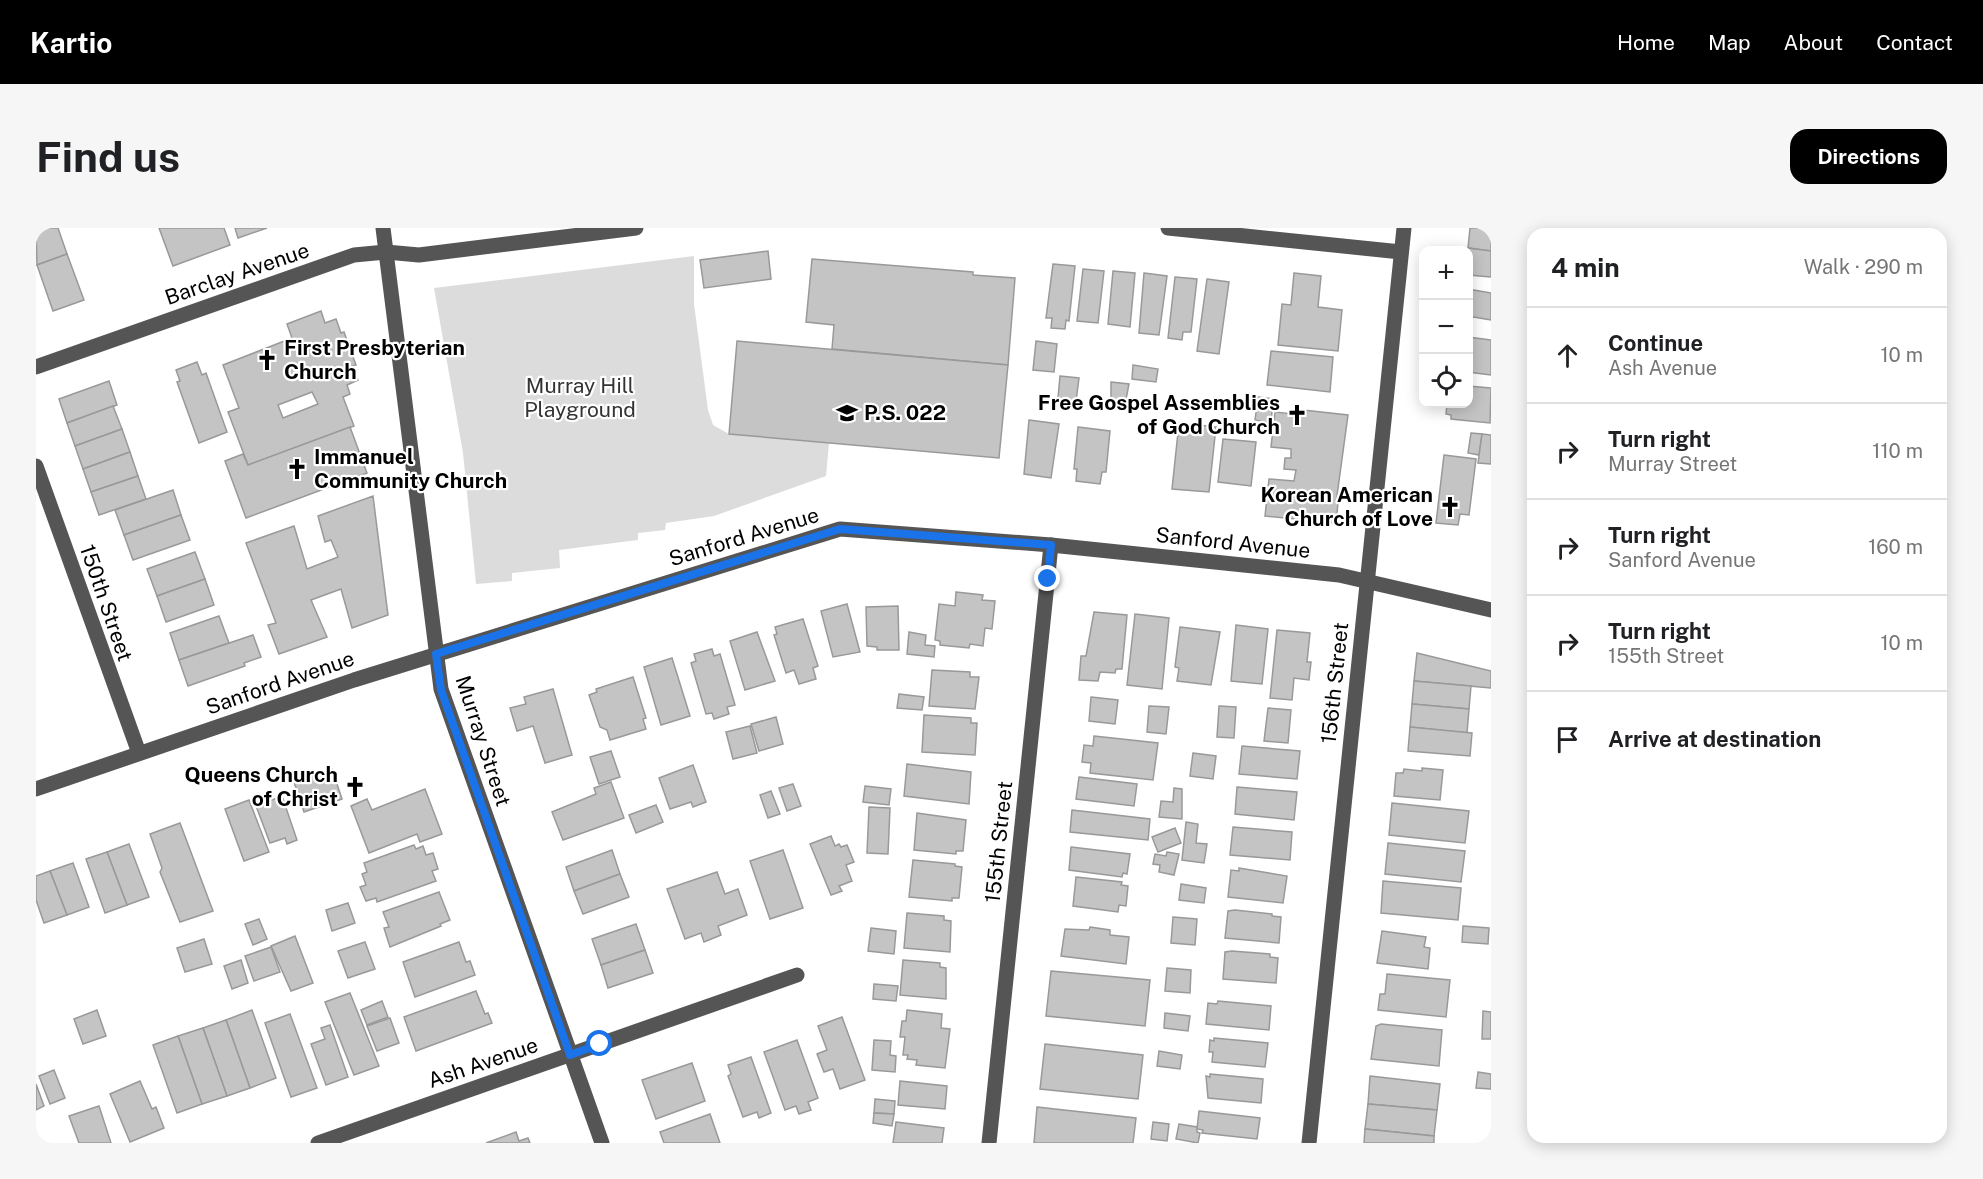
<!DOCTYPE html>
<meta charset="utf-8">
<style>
body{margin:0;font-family:"Public Sans",sans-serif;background:#f6f6f6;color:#202124}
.controls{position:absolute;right:18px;top:18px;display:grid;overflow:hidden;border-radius:12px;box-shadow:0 3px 15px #0003}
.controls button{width:54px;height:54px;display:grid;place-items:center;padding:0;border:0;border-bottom:2px solid #e0e0e0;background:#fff;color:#202124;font:30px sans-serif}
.stop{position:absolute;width:18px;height:18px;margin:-14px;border:4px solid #1a73e8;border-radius:50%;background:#fff}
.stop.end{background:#1a73e8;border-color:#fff;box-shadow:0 2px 6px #0008}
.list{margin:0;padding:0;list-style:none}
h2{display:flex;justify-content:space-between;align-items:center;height:78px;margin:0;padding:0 24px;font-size:26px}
h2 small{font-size:20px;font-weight:400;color:#757577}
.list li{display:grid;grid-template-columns:39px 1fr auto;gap:18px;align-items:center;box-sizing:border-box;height:96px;padding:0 24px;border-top:2px solid #e0e0e0}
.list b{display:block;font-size:22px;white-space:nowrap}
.list p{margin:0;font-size:20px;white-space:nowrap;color:#757577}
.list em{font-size:20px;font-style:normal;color:#757577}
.icon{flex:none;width:33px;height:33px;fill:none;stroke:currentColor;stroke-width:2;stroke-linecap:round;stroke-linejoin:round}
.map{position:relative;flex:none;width:1455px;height:915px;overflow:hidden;border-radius:18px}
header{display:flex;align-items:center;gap:36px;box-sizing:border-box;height:84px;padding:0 30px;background:#000;color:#fff}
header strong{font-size:28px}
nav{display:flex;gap:33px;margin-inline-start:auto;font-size:21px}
.intro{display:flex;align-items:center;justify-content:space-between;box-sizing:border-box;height:144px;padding:0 36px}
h1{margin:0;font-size:42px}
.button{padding:15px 27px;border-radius:18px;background:#000;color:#fff;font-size:21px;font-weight:700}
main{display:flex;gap:36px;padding:0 36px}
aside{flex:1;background:#fff;border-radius:18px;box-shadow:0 3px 15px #0003}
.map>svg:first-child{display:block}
.green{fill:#dcdcdc}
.building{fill:#c4c4c4;stroke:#999;stroke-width:1.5;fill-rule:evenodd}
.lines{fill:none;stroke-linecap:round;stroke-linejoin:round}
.minor{stroke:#555;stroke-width:15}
.route{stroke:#1a73e8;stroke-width:8}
.labels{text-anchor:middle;stroke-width:4.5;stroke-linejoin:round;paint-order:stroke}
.street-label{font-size:21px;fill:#000;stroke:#fff}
.poi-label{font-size:21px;font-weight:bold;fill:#000;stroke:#fff;text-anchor:start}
.park-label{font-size:21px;fill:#333;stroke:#fff}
</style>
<header>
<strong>Kartio</strong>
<nav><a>Home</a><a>Map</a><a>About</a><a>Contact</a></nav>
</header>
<div class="intro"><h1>Find us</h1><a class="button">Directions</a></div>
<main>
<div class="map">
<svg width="1455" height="915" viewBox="0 0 1455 915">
<rect width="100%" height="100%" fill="#fff"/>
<polygon class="green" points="658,28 658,76 672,182 677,197 693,206 793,215 790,248 678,288 630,295 629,302 602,305 602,312 523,322 524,340 476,345 476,353 440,356 427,225 398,60"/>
<g class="building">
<polygon points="0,0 22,0 31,26 1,37"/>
<polygon points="123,0 188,0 194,17 137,38"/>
<polygon points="199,0 231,0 202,10"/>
<polygon points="1434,0 1455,0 1455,23 1432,20"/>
<polygon points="1432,20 1455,23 1455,49 1432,47"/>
<polygon points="732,23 735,51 668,60 664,32"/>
<polygon points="31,26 48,72 17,83 1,37"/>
<polygon points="776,31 937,44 937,47 979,50 972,137 796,121 798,97 770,94"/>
<polygon points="1017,36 1039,38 1033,93 1030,92 1029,101 1015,100 1016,90 1010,90"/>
<polygon points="1047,41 1068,43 1062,95 1041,93"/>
<polygon points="1077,43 1099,45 1094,99 1072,96"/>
<polygon points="1108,45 1131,48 1123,107 1103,105"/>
<polygon points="1258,45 1285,48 1282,79 1306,82 1302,123 1242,117 1246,76 1255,77"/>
<polygon points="1139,49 1161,51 1155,104 1147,104 1146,112 1132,110"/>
<polygon points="1171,51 1193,54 1183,126 1161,123"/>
<polygon points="1432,61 1455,65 1455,92 1432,88"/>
<path d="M285 83 289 95 300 91 305 105 308 104 320 137 316 138 322 152 311 157 314 166 307 169 318 198 212 237 192 184 203 180 187 137 256 110 251 96ZM276 164 282 176 247 190 242 177Z"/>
<polygon points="1432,109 1455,112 1455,147 1432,144"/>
<polygon points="701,113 972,137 963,230 693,206"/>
<polygon points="1000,113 1021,116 1018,144 997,142"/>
<polygon points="1235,123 1297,129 1294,164 1231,157"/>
<polygon points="161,134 166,147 170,145 191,204 163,215 141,154 144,153 140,142"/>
<polygon points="1097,137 1122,141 1120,154 1096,151"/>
<polygon points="1024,148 1043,150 1040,173 1037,175 1025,174 1026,170 1022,170"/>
<polygon points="73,153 81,177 31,195 23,171"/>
<polygon points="1075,154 1093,156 1088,182 1075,181"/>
<polygon points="1432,158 1455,160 1454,195 1415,191 1415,187 1410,186 1411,176 1432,176"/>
<polygon points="1222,169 1237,171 1235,195 1219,192"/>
<polygon points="77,178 86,201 39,218 31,195"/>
<polygon points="1258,181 1312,187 1300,275 1302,275 1300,295 1229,288 1233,251 1258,253 1260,242 1248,241 1249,230 1255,230 1255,221 1235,219 1239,184 1257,186"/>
<polygon points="993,192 1023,196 1015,250 988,246"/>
<polygon points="1143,195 1180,199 1173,264 1136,261"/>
<polygon points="314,199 331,245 210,290 189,233 207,226 212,237"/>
<polygon points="1042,199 1074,203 1070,244 1066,244 1064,256 1040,253 1041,241 1038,241"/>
<polygon points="86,201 94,224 47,241 39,218"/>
<polygon points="1435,205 1446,206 1443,227 1432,225"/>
<polygon points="1446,206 1455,207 1455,236 1442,235"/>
<polygon points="1187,211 1220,214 1215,258 1182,254"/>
<polygon points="94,224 102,248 55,264 47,241"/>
<polygon points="1408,227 1440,231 1433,287 1424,286 1422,297 1400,295"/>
<polygon points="102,248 110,271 63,287 55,264"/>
<polygon points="137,262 145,287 88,307 79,282"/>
<polygon points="337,268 352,387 316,400 305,361 275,372 291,409 243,426 232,397 240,395 210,315 258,298 271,341 302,329 295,312 289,314 282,288"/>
<polygon points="145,287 154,312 97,332 88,307"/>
<polygon points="159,324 169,351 121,368 111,341"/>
<polygon points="169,351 178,377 130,394 121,368"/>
<polygon points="920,364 947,367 946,372 959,373 956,401 949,400 947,418 934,416 933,420 904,417 904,413 899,412 903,376 919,378"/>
<polygon points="811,376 824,424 797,429 785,383"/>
<polygon points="862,378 863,422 841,422 841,419 831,418 830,379"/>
<polygon points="1058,384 1091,387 1086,441 1080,441 1079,445 1064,444 1062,453 1043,452 1045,428 1050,428"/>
<polygon points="1099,386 1133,390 1126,461 1091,457"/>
<polygon points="183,388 193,415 143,432 134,405"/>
<polygon points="767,391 782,438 777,440 780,451 763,456 758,442 750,445 738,407 741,406 739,399"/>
<polygon points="1200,397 1232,401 1226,456 1195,453"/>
<polygon points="1144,399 1184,404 1175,457 1141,453 1143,440 1139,439"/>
<polygon points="1241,402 1274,405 1271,434 1275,434 1273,452 1258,450 1256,472 1234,470"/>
<polygon points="721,404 739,453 709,462 694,413"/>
<polygon points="873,404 890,407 889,417 899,418 898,429 871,426"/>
<polygon points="217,407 225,429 208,435 209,438 152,458 143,432"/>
<polygon points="676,421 678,428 684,426 699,477 691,479 693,486 678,491 676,485 670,486 655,435 660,433 658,426"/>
<polygon points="1381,425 1455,443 1455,460 1378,453"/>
<polygon points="636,430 654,488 625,497 608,439"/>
<polygon points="896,442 934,444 934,449 943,449 939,481 893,478"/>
<polygon points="597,449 610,490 607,491 610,501 574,512 571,502 564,499 553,467 561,464 560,461"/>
<polygon points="1378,453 1435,458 1433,481 1376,476"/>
<polygon points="517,461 536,527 509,535 497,498 481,503 474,480 490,476 488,469"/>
<polygon points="863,466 888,469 886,482 861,480"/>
<polygon points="1055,469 1082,472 1079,496 1053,493"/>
<polygon points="1376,476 1433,481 1431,505 1374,499"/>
<polygon points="1113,478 1133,479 1130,506 1111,504"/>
<polygon points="1183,478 1200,479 1198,510 1181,509"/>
<polygon points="1232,480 1255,482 1252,515 1228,513"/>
<polygon points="888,487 935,490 935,495 941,495 939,527 886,524"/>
<polygon points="740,489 747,516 723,523 715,496"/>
<polygon points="714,498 721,525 697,531 690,504"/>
<polygon points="1374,499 1436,505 1434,528 1372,523"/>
<polygon points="1058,508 1122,515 1117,552 1054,545 1055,535 1046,534 1048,517 1057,518"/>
<polygon points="1206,518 1264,523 1261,551 1203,546"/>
<polygon points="575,523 584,549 563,556 554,529"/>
<polygon points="1157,525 1180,528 1177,551 1154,548"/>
<polygon points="871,536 935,544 933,576 868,568"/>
<polygon points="657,537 670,574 657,579 655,574 634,581 623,550"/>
<polygon points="1386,540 1407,542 1404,572 1358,568 1360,545 1367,545 1368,541 1386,543"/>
<polygon points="296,541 306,571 268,584 258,554 279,543 280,547"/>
<polygon points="1043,549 1101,556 1098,578 1040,571"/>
<polygon points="575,554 588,590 527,612 516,584 560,566 558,560"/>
<polygon points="757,556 765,578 751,583 743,560"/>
<polygon points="829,558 855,561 853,577 827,574"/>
<polygon points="1201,559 1261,564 1258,592 1199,586"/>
<polygon points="1138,560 1146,561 1146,591 1123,589 1125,573 1137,574"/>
<polygon points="389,561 406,606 384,614 381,606 333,625 315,578 331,571 336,582"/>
<polygon points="735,563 744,586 732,590 724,567"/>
<polygon points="246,568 261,612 251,616 249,610 234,615 220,578"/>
<polygon points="213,572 233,624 208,633 189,581"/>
<polygon points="1356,575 1433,583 1429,615 1353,607"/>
<polygon points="620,577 627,594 600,605 593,587"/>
<polygon points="833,579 854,580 852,626 831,625"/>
<polygon points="1036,582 1114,591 1112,612 1034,604"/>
<polygon points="881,585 930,592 927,623 920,623 920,626 878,622"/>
<polygon points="1150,594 1162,596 1160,615 1171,616 1168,635 1146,632"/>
<polygon points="144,595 177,683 144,694 124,644 126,640 114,606"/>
<polygon points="1197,599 1256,604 1254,632 1194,627"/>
<polygon points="1139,600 1145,615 1122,624 1116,609"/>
<polygon points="795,608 799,618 803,616 805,619 811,617 818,634 810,637 816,653 803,658 806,663 795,667 774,616"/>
<polygon points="1352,615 1429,623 1425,654 1349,646"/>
<polygon points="93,616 113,669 91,677 71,624"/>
<polygon points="378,617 380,621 387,618 390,627 397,625 402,641 396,643 400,653 341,674 340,670 330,673 324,659 330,657 326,646 331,644 328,635"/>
<polygon points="1035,619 1094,626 1091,646 1087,645 1086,649 1033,642"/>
<polygon points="576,622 584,646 538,663 530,639"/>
<polygon points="747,622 767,680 734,691 714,633"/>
<polygon points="71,624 91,677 69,685 50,631"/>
<polygon points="1131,624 1143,626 1138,647 1123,644 1124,637 1117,636 1119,626 1130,628"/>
<polygon points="877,632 919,636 919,638 926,639 923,670 916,670 916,673 873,669"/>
<polygon points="37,635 53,679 31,687 14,643"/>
<polygon points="1203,640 1251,648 1247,675 1192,669 1195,642 1203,643"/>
<polygon points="14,643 31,687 8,695 0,672 0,648"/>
<polygon points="681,644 689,666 702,661 711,687 682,698 685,707 668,714 665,705 649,711 631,661"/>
<polygon points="584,646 593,669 547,686 538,663"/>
<polygon points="1040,649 1086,654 1085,657 1092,658 1090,678 1083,677 1082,684 1037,678"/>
<polygon points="1347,653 1425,660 1422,692 1345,685"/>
<polygon points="1145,656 1170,660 1168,675 1143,672"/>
<polygon points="403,664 414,692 404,696 405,698 354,719 348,700 353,699 347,684"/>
<polygon points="312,675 319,695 296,703 290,682"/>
<polygon points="1199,682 1236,686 1236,688 1245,689 1243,715 1189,710 1192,683"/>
<polygon points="871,685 908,688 908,692 915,693 914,724 868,720"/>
<polygon points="1137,689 1161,691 1159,717 1135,715"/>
<polygon points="223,691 231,711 217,717 209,696"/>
<polygon points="600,696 609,722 565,737 556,711"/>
<polygon points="1427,698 1453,700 1452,716 1426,714"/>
<polygon points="1054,699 1074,702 1074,707 1093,709 1090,736 1025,728 1029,701 1053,702"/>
<polygon points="835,700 860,703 858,726 832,723"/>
<polygon points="1346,703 1390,709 1388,719 1394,720 1392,741 1341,735"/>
<polygon points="259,708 277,755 255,763 235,718"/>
<polygon points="168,711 176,736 149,744 141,720"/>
<polygon points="329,714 339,741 312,750 302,723"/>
<polygon points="423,714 430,734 434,733 439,747 379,769 367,734"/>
<polygon points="235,719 244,744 218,753 209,728"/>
<polygon points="609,722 617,745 572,760 565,737"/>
<polygon points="1196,723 1234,726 1234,729 1242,730 1240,755 1187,751 1189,724"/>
<polygon points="205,732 212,755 196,761 188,738"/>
<polygon points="867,732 904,735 904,739 910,740 910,771 864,767"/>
<polygon points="1131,740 1155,742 1154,765 1129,763"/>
<polygon points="1015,743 1114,752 1109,798 1010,788"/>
<polygon points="1351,746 1414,752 1410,789 1342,782 1344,766 1349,766"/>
<polygon points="838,756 862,758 860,773 837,771"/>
<polygon points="440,763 449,786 452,785 456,795 380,823 368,789"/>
<polygon points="314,765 343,838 318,847 289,774"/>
<polygon points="346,773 352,789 331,797 325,782"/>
<polygon points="1182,773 1235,778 1233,802 1170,796 1172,775 1181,776"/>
<polygon points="61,782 70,808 47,816 38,791"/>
<polygon points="216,782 240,850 214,860 190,792"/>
<polygon points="871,782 906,786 905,800 914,801 909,840 880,837 881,832 871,831 872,827 867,827 869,809 864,809 866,793 870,793"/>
<polygon points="1447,783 1455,784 1455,811 1446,811"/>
<polygon points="1129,785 1154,788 1152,803 1128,800"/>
<polygon points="254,786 281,860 255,869 229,795"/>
<polygon points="806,789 829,852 804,861 797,841 788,844 781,826 791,822 782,798"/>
<polygon points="354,790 363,815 341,823 331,798"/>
<polygon points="190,792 214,860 191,868 167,800"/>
<polygon points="1345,796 1406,802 1403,838 1335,831 1340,798"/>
<polygon points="294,797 312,849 290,857 275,816 289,811 285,800"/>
<polygon points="167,800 191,868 166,876 142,808"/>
<polygon points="142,808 166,876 141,885 117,817"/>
<polygon points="1178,810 1232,815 1229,839 1176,834 1177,824 1173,824 1174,812 1178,813"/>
<polygon points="761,812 782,870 772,874 775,882 763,886 760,878 749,882 728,824"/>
<polygon points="838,812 855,813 854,827 860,828 859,844 836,842"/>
<polygon points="1009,816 1107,827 1102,871 1004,861"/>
<polygon points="1123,823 1146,827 1144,841 1121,838"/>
<polygon points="715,829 735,885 723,890 721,884 707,889 692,848 695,846 692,837"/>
<polygon points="656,835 669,873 620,891 606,852"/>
<polygon points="18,842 29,870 14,876 3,848"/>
<polygon points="1442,844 1455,846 1455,861 1440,860"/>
<polygon points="1174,846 1227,851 1225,875 1172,870 1170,848 1174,849"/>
<polygon points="1334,848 1404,856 1401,882 1332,876"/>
<polygon points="104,853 116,881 120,879 128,900 94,914 74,866"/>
<polygon points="864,853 911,858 909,881 862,877"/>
<polygon points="0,856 8,878 0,882"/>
<polygon points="839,871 859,873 858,886 838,885"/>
<polygon points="1332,876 1401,882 1398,908 1329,901"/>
<polygon points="63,878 75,915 43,915 33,888"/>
<polygon points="1001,879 1100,890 1097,915 998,915"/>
<polygon points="1163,883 1224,890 1221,911 1166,905 1167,902 1161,901"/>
<polygon points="838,885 858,886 856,898 837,895"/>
<polygon points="674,886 684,915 628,915 624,904"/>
<polygon points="860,894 908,900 906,915 857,915"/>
<polygon points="1117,894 1133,896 1131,913 1115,911"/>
<polygon points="1143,896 1161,899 1161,904 1164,905 1162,915 1140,911"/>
<polygon points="1329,901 1398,908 1398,915 1328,915"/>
<polygon points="480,904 483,913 492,910 494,915 450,915"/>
</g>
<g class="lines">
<g class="minor">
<polyline points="347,0 405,461 566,915"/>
<polyline points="1132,0 1365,24"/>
<polyline points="0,139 318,27 350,24 383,27 600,0"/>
<polyline points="0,238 103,525"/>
<polyline points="0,561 318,452 804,301 1015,317 1303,347 1455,382"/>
<polyline points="282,915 761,747"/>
<polyline points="953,915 1015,317"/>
<polyline points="1273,915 1368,0"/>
</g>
</g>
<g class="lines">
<polyline class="route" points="564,816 534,827 405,462 400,426 804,301 1015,317 1012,351"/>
</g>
<defs>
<symbol id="church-bare" viewBox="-9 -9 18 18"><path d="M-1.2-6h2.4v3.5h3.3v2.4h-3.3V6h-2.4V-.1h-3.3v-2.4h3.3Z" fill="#000" stroke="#fff" stroke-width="2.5" paint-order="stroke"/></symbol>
<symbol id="school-bare" viewBox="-9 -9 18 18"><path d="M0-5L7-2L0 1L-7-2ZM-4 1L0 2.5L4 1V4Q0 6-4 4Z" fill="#000" stroke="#fff" stroke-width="2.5" paint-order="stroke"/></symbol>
</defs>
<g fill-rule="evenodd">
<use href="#church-bare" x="216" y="117" width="30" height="30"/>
<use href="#school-bare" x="796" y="170" width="30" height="30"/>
<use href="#church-bare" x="1246" y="172" width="30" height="30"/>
<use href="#church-bare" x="246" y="226" width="30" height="30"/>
<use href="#church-bare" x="1399" y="264" width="30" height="30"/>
<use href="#church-bare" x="304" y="544" width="30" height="30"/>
</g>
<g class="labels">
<g class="street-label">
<text transform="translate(201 46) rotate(-19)" y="7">Barclay Avenue</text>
<text transform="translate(708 309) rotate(-17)" y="7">Sanford Avenue</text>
<text transform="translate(1197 315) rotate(6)" y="7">Sanford Avenue</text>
<text transform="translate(70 375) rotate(71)" y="7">150th Street</text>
<text transform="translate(244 455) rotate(-19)" y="7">Sanford Avenue</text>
<text transform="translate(1299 455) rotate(-84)" y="7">156th Street</text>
<text transform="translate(447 513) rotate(72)" y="7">Murray Street</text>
<text transform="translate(963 614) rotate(-84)" y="7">155th Street</text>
<text transform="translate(447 835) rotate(-19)" y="7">Ash Avenue</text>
</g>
<g class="poi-label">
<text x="248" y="127">First Presbyterian<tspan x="248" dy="24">Church</tspan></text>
<text x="1244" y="182" text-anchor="end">Free Gospel Assemblies<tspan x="1244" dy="24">of God Church</tspan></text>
<text x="828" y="192">P.S. 022</text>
<text x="278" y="236">Immanuel<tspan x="278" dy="24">Community Church</tspan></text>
<text x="1397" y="274" text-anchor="end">Korean American<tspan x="1397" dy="24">Church of Love</tspan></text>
<text x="302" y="554" text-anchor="end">Queens Church<tspan x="302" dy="24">of Christ</tspan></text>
</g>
<g class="park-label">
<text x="544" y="165">Murray Hill<tspan x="544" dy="24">Playground</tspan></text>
</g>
</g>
</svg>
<div class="controls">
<button>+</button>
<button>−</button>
<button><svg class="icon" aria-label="locate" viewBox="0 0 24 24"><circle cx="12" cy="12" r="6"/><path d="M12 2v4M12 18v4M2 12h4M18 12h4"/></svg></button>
</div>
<div class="stop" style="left:564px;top:816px"></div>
<div class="stop end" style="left:1012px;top:351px"></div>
</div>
<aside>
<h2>4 min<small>Walk · 290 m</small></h2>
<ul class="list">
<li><svg class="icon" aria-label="ahead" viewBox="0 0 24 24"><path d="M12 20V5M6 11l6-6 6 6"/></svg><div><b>Continue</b><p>Ash Avenue</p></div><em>10 m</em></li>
<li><svg class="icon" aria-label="right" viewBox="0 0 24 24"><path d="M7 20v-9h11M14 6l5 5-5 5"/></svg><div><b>Turn right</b><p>Murray Street</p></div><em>110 m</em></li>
<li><svg class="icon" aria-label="right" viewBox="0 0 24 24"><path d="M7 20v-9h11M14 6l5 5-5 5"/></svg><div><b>Turn right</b><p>Sanford Avenue</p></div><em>160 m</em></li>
<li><svg class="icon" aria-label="right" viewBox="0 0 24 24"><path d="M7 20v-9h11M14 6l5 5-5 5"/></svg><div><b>Turn right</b><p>155th Street</p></div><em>10 m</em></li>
<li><svg class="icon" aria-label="arrive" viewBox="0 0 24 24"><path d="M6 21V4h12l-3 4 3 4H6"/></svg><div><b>Arrive at destination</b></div></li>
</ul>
</aside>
</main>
